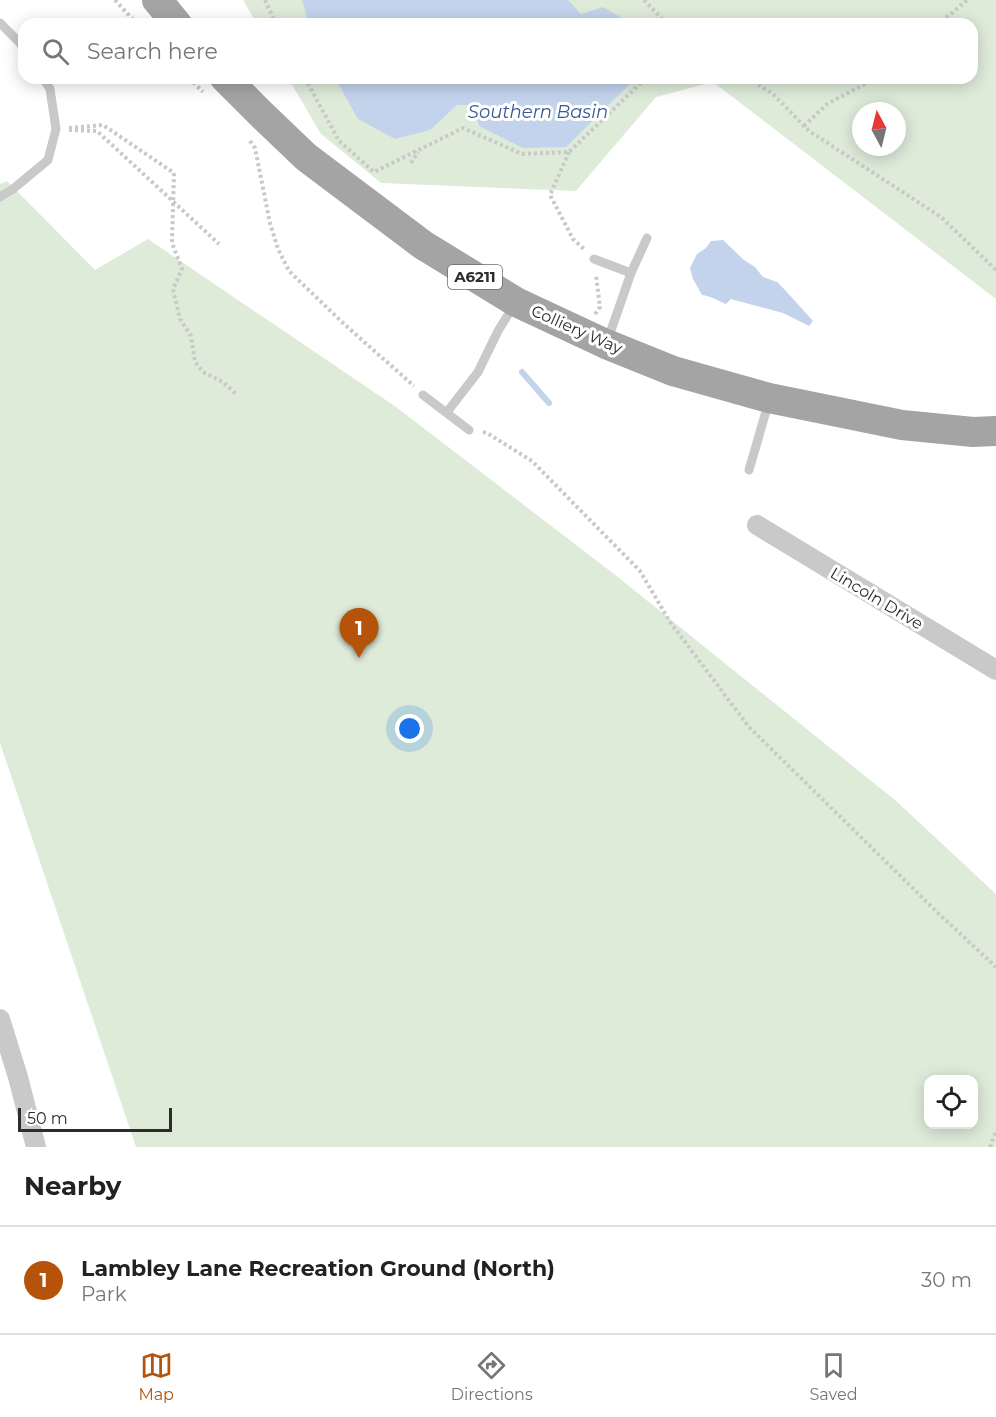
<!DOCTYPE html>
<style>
body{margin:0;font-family:Montserrat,sans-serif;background:#f6f6f6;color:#222}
.controls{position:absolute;right:18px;bottom:18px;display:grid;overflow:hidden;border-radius:12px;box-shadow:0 3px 15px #0003}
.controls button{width:54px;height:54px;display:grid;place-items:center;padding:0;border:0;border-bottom:2px solid #e0e0e0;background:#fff;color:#222;font:30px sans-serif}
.compass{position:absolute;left:852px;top:102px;width:54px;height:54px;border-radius:50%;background:#fff;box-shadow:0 3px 15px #0003;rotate:353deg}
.scale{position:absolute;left:18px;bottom:15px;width:154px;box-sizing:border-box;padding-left:6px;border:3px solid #2c2c2c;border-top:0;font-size:16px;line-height:21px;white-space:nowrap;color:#2c2c2c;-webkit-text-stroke:4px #fff;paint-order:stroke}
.you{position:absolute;left:410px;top:729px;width:21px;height:21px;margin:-15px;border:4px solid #fff;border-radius:50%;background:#1a73e8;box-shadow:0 0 0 9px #1a73e833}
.badge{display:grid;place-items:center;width:39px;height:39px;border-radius:50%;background:#b45309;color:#fff;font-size:20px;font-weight:700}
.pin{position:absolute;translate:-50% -50px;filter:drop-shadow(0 2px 3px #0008)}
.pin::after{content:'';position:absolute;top:32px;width:21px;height:18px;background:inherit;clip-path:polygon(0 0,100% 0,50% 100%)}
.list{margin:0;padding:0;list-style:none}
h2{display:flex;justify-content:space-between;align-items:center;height:78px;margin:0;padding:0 24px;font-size:26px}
h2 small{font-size:20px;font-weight:400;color:#767676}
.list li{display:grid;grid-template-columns:39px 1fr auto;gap:18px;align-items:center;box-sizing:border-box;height:108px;padding:0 24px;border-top:2px solid #e0e0e0}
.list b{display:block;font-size:22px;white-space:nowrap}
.list p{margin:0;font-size:20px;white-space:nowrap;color:#767676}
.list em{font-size:20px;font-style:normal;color:#767676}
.icon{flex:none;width:33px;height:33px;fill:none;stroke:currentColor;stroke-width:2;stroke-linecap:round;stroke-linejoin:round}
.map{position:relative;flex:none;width:996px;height:1147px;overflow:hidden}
.search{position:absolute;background:#fff;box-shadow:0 3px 15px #0003;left:18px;right:18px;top:18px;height:66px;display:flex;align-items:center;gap:15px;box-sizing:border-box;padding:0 21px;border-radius:18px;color:#767676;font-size:22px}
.sheet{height:186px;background:#fff}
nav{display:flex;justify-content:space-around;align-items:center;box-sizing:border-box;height:84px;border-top:2px solid #e0e0e0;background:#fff;font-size:16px;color:#767676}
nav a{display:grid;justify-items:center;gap:3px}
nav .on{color:#b45309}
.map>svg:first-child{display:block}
.green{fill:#deebd9;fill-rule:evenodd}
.water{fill:#c3d3ec}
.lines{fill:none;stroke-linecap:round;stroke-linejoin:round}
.stream{stroke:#c3d3ec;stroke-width:6}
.path{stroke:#c9c9c9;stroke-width:4;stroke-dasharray:3 3;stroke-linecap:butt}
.service{stroke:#c9c9c9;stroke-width:9}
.minor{stroke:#c9c9c9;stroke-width:20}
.primary{stroke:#a4a4a4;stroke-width:30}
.labels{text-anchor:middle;stroke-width:6;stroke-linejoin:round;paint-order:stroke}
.shield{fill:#fff;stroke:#6b6b6b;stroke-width:1.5}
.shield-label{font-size:15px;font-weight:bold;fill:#2c2c2c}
.street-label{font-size:16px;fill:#2c2c2c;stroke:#fff}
.water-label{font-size:18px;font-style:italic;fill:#375a92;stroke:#fff}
</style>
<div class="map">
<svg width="996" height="1147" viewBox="0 0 996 1147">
<rect width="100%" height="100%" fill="#fff"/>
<g class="green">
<path d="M243 0H996V299L713 82 656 97 576 191 381 183 321 134 288 78H972V24H257ZM861 111H897V147H861Z"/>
<path d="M7 181 95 270 148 239 396 407 614 574 895 800 996 894V1147H136L0 743V184ZM928 1080H974V1124H928Z"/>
</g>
<g class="water">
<polygon points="302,0 568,0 581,14 603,7 632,24 309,24"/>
<polygon points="335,78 636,78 566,147 523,148 479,126 472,105 457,105 430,130 395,139 358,119"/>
<path d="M723 240 744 260 755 267 763 277 777 282 785 290 813 321 809 326 783 313 731 299 726 304C718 301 711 296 702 295L693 279 690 268 697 254 706 248 711 241Z"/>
</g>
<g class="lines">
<polyline class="stream" points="522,372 549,403"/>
<g class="path">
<polyline points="115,0 137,24"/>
<polyline points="265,0 276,24"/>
<polyline points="644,0 667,24"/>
<polyline points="936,24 952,13 967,0"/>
<polyline points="189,78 203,92"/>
<polyline points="305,78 339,141 374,172 463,128 522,154 569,152 646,78"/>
<polyline points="748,78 773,94 809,131 941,217 996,270"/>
<polyline points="804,126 827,104 863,85 871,78"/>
<polyline points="69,128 103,125 174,173 172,243 182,269 173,289 180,319 191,336 195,362 203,372 223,382 237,395"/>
<polyline points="69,130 97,131 219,244"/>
<polyline points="250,141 255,148 270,223 278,249 289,271 344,324 414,386"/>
<polyline points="569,152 550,195 573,239 585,250"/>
<polyline points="411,163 418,152"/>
<polyline points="595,314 600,307 596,275"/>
<polyline points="483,432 487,433 532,461 640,571 670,622 749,727 938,913 996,967"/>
<polyline points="990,1147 996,1132"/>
</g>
<g class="service">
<polyline points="0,23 20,43 24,50"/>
<polyline points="0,197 13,189 48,160 56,129 50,89 43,78"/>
<polyline points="594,259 631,273"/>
<polyline points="608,339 631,273 647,238"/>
<polyline points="423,395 469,430"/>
<polyline points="447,412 478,372 498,331 514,305"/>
<polyline points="749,470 769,401"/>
</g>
<g class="minor">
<polyline points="757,525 996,670"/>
<polyline points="0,1019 18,1077 36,1147"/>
</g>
<g class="primary">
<polyline points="157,0 177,24"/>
<polyline points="225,78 259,112 306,157 423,245 516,302 606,344 673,371 769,398 902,425 973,432 996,431"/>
</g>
</g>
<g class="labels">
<rect class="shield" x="448" y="265" width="54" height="24" rx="4.5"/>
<g class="shield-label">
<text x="475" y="282">A6211</text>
</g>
<g class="street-label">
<text transform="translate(577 329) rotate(24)" y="6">Colliery Way</text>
<text transform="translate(877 598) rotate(31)" y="6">Lincoln Drive</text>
</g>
<g class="water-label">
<text x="538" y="118">Southern Basin</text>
</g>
</g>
</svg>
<div class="controls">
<button><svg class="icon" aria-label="locate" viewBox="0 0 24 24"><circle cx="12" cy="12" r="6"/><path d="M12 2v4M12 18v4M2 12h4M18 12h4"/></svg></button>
</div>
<svg class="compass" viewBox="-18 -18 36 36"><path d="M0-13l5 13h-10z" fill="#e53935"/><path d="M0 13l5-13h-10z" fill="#767676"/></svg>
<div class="scale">50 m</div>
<div class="you"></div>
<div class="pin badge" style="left:359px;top:658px">1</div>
<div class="search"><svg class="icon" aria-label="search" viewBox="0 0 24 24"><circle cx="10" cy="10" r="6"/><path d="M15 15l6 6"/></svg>Search here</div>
</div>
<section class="sheet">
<h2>Nearby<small></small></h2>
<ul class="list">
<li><span class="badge">1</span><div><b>Lambley Lane Recreation Ground (North)</b><p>Park</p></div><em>30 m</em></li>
</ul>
</section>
<nav>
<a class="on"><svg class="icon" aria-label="map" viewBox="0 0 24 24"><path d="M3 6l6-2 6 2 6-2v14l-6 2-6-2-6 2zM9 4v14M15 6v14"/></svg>Map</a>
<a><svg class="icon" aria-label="directions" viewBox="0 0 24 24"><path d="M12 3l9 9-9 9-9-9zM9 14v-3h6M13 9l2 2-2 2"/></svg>Directions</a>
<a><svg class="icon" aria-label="saved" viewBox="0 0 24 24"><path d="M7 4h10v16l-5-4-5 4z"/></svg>Saved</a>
</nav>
